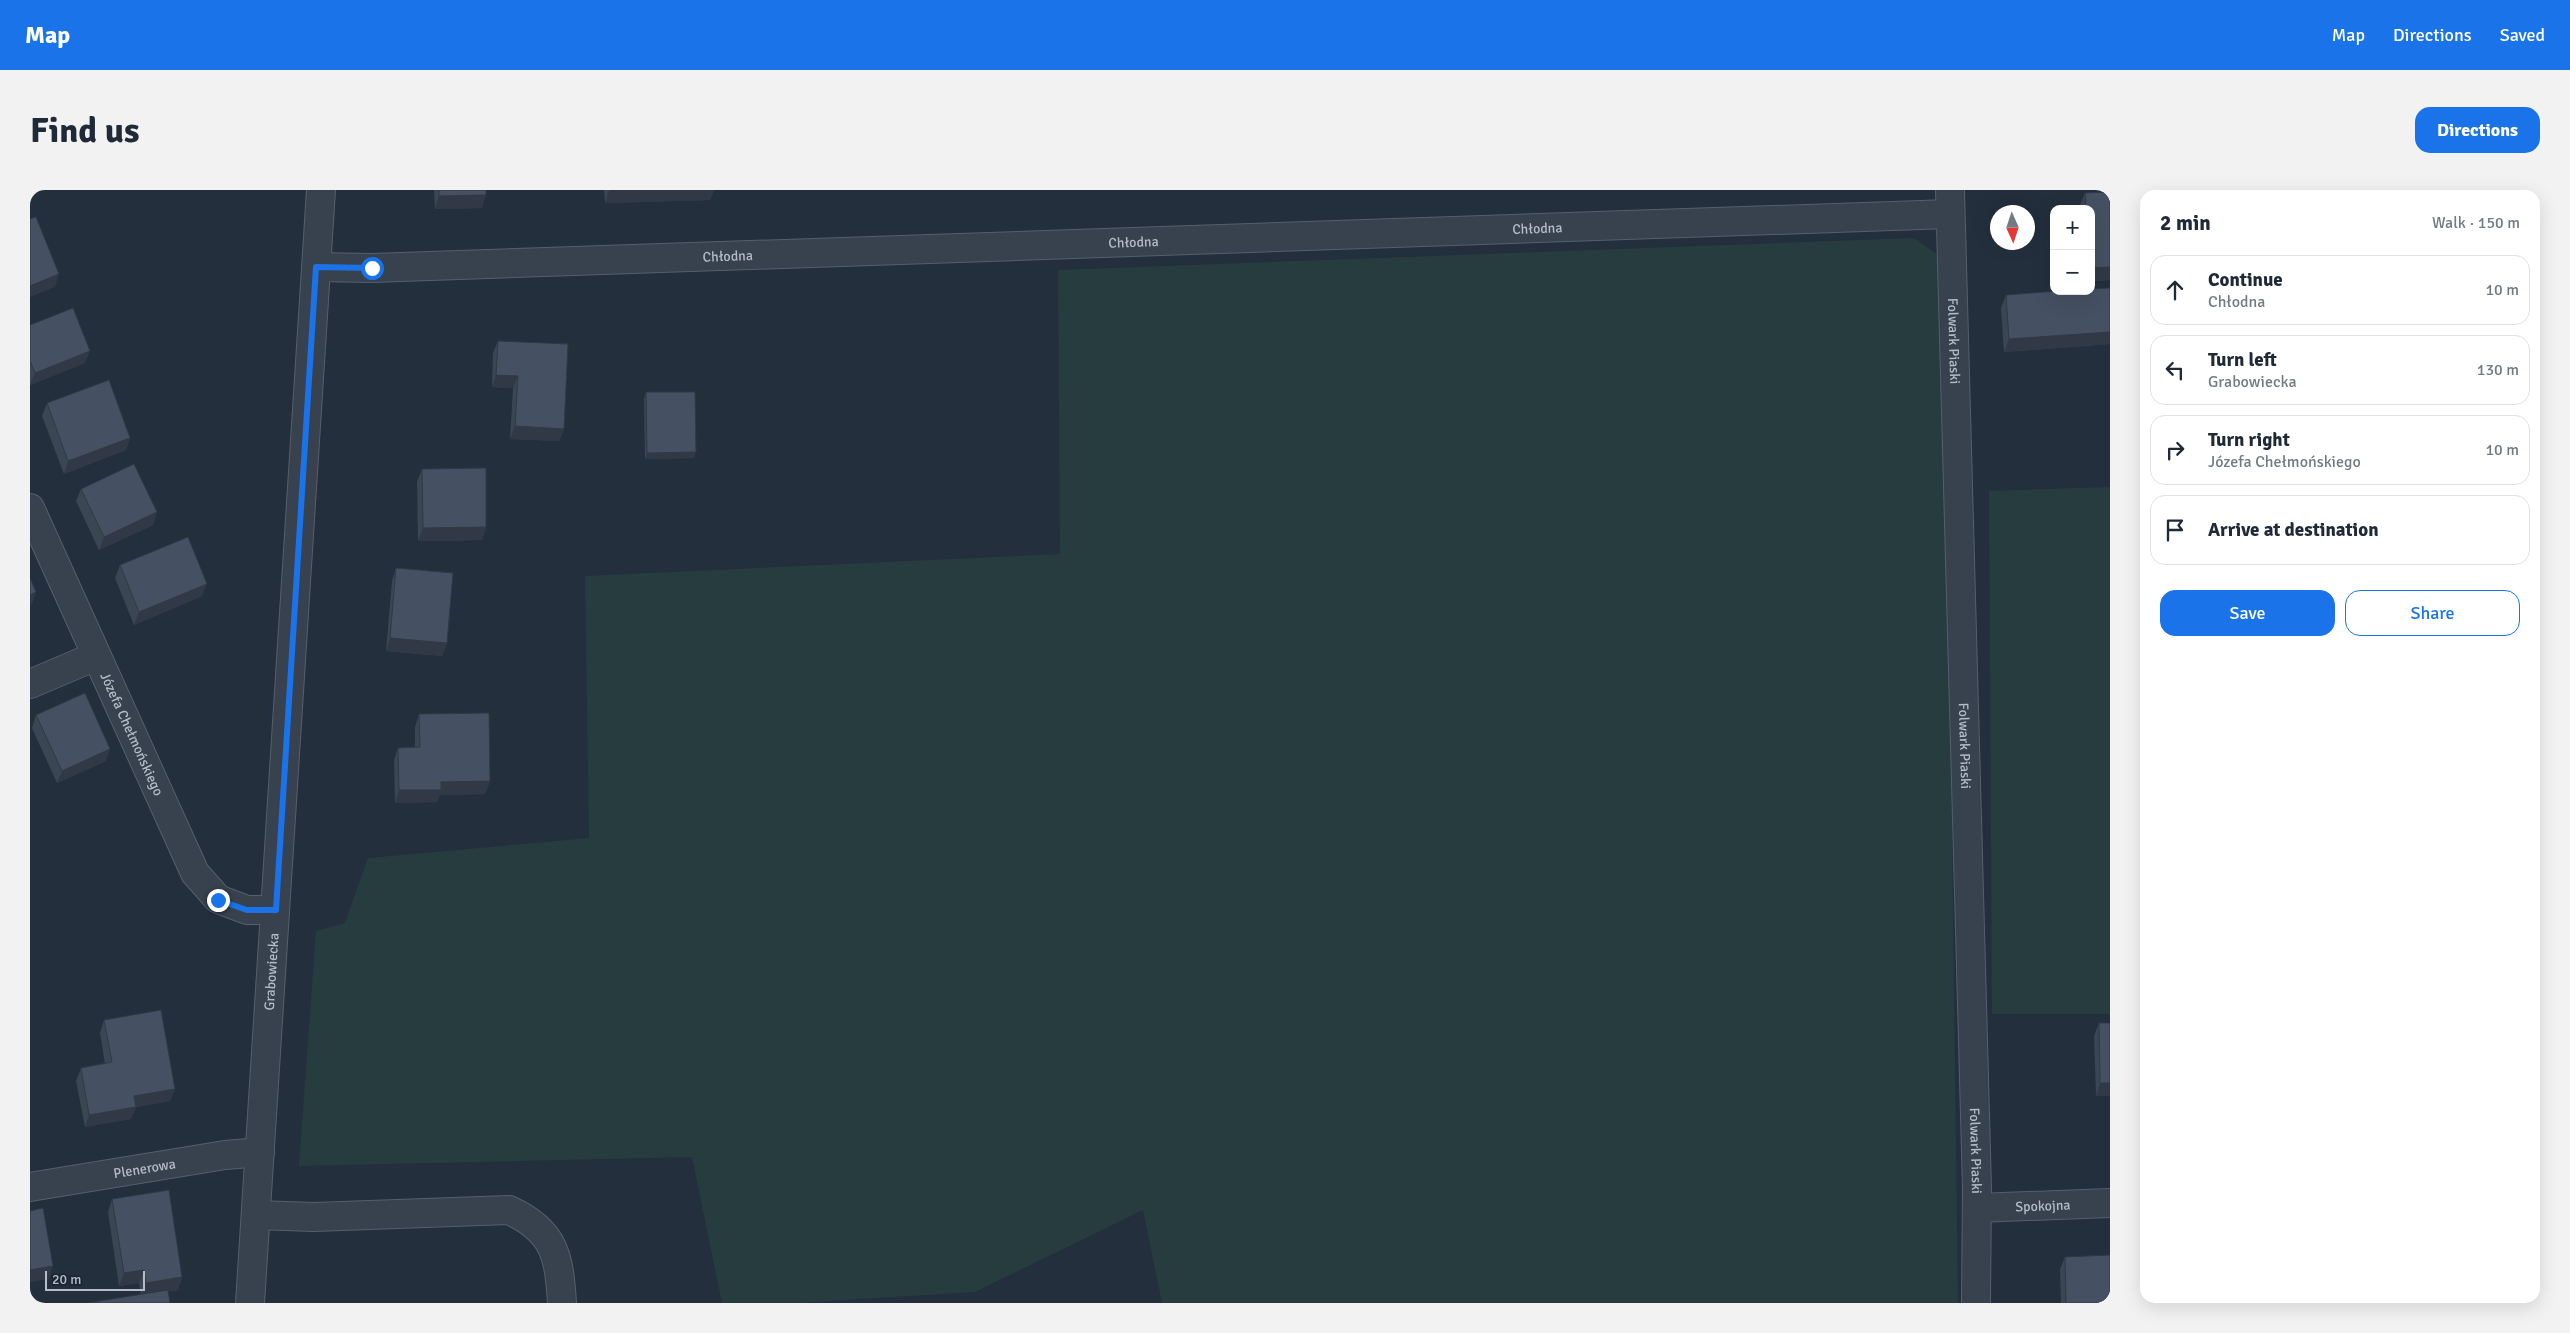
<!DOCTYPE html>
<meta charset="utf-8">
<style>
body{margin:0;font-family:Signika,sans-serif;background:#f2f2f3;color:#1f2937}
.controls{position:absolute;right:15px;top:15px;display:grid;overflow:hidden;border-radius:10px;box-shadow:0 5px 20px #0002}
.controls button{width:45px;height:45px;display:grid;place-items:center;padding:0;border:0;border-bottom:1px solid #e0e1e3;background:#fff;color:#1f2937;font:25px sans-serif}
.compass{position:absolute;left:1960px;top:15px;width:45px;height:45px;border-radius:50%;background:#fff;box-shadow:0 5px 20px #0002;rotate:177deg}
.scale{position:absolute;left:15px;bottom:12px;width:100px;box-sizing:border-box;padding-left:5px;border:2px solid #b4bcc9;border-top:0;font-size:14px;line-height:18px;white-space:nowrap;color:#b4bcc9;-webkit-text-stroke:4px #1d2633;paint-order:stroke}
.stop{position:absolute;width:15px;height:15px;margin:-11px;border:4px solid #1a73e8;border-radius:50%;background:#fff}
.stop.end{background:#1a73e8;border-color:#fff;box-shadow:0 1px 5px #0008}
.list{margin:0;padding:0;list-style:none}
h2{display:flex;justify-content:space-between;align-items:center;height:65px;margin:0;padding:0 20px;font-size:21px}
h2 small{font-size:16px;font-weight:400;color:#747a83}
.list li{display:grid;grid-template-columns:32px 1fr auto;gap:15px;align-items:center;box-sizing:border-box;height:70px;margin:0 10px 10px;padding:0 10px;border:1px solid #e0e1e3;border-radius:15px}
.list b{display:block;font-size:19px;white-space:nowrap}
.list p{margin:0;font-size:16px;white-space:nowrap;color:#747a83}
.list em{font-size:16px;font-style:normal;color:#747a83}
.actions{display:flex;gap:10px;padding:15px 20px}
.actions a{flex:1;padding:11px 0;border:1px solid #1a73e8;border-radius:15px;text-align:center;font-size:18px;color:#1a73e8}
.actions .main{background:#1a73e8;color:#fff}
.icon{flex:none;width:28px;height:28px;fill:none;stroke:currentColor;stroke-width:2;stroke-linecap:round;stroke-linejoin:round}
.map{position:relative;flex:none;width:2080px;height:1113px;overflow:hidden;border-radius:15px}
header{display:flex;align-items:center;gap:30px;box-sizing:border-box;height:70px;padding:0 25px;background:#1a73e8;color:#fff}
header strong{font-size:24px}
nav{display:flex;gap:28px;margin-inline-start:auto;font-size:18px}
.intro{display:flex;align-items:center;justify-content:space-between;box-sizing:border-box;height:120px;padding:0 30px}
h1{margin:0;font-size:35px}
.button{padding:12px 22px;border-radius:15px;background:#1a73e8;color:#fff;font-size:18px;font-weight:700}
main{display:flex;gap:30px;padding:0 30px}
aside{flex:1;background:#fff;border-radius:15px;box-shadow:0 5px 20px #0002}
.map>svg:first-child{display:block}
.green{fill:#263c3f}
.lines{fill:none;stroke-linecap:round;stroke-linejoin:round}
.minor-casing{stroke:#565f6c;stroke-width:30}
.minor{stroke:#38414e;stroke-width:28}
.wall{fill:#3b4654}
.shaded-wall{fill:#303945}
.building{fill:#455162;stroke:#303945}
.route{stroke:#1a73e8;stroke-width:6}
.labels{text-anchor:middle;stroke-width:4;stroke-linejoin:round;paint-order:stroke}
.street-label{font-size:14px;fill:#b4bcc9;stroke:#1d2633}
</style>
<header>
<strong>Map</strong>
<nav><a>Map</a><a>Directions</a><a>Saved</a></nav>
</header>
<div class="intro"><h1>Find us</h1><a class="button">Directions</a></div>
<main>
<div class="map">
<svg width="2080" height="1113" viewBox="0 0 2080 1113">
<rect width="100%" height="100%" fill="#242f3e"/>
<g class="green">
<polygon points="1884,48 1915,70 1928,1113 1132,1113 1113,1020 945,1102 768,1113 692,1113 662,967 269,976 286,741 315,733 338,668 559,648 555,386 1030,364 1028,80"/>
<polygon points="2080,297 2080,824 1962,824 1959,301"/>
</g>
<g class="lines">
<defs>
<g id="minor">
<path id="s1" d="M1920 0 1947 999 1946 1113"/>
<path id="s2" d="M286 77 342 78 1920 24"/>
<path id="s3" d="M0 318 165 683 188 709 217 720H245"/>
<polyline points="0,494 66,466"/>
<path id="s4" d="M0 997 195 965 230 962"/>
<path id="s5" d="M1947 1018 2080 1013"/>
<path d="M226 1025 284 1027 479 1020C525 1041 529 1066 532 1113"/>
<path id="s6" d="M220 1113 291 0"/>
</g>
</defs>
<use href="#minor" class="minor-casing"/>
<use href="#minor" class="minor"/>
</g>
<g class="wall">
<polygon points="404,0 456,0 452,18 405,19"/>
<polygon points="574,0 684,0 680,10 575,13"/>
<polygon points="2080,2 2080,90 2061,91 2061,19 2051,19 2050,15 2055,3"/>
<polygon points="2080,98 2080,154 1974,162 1971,118 1976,105"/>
<polygon points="0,135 55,173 0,195"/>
<polygon points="468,151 534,239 529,251 480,249 483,198 462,197 463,163"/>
<polygon points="616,202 664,268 615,269 614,209"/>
<polygon points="17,213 100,248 96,260 34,284 12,226"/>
<polygon points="392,279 456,337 452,350 388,351 387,292"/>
<polygon points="51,299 127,322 123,335 69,360 46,311"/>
<polygon points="90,375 172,406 104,435 85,388"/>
<polygon points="366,378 417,453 412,466 356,461 362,391"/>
<polygon points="389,524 460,591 455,604 410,605 407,612 365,613 364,570 368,558 385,557 385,537"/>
<polygon points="6,525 76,571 27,593 2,538"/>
<polygon points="74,830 145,899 140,911 106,917 101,929 55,937 46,891 51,878 75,874 70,843"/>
<polygon points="2069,833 2080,833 2080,906 2066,906 2064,846"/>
<polygon points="82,1009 152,1087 148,1100 111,1105 109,1093 89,1096 78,1022"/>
<polygon points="2035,1067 2080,1113 2031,1113 2030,1079"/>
</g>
<g class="shaded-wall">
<polygon points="579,0 684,0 680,10 575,13"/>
<polygon points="456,5 452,18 405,19 409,6"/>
<polygon points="2080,77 2080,90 2061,91 2061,78"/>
<polygon points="29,84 25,97 0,107 0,96"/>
<polygon points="2080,142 2080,154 1974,162 1979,149"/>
<polygon points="60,161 55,173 0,195 5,183"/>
<polygon points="466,185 488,186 483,198 462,197"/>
<polygon points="485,236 534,239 529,251 480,249"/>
<polygon points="100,248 96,260 34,284 38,271"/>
<polygon points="666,262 664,268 615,269 617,263"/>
<polygon points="127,322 123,335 69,360 74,347"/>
<polygon points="456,337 452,350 388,351 393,338"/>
<polygon points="177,394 172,406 104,435 109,422"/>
<polygon points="6,402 2,414 0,415 0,405"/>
<polygon points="360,448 417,453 412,466 356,461"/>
<polygon points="80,559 76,571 27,593 32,581"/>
<polygon points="460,591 455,604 410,605 407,612 365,613 369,600 411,592"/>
<polygon points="2070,893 2080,893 2080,906 2066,906"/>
<polygon points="145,899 140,911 106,917 101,929 55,937 59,925 104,906"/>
<polygon points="23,1076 19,1089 0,1092 0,1080"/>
<polygon points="114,1080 109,1093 89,1096 94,1083"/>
<polygon points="152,1087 148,1100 111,1105 116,1093"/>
</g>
<g class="building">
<polygon points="409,0 456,0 456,5 409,6"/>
<polygon points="2080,2 2080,77 2061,78 2061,19 2056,19 2055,3"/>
<polygon points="6,27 29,84 0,96 0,29"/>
<polygon points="2080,98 2080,142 1979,149 1976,105 2028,101 2061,101 2061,99"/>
<polygon points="43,118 60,161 5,183 0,171 0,135"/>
<polygon points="468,151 538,154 534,239 485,236 488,186 466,185"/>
<polygon points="79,190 100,248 38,271 17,213"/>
<polygon points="616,202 665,202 666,262 617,263"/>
<polygon points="104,274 127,322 74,347 51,299"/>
<polygon points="456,278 456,337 393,338 392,279"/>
<polygon points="158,347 177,394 109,422 90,375"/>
<polygon points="366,378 423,383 417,453 360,448"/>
<polygon points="0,388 6,402 0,405"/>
<polygon points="55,503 80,559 32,581 6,525"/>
<polygon points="459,523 460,591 411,592 411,600 369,600 368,558 390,557 389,524"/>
<polygon points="131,820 145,899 104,906 106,917 59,925 51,878 82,872 74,830"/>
<polygon points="2069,833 2080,833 2080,893 2070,893"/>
<polygon points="139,1000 152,1087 116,1093 114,1080 94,1083 82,1009"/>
<polygon points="13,1018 23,1076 0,1080 0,1021"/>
<polygon points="2080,1065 2080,1113 2036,1113 2035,1067"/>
<polygon points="138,1100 140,1113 57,1113"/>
</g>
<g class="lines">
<polyline class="route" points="188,710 217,720 246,720 286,77 342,78"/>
</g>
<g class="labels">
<g class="street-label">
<text dy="5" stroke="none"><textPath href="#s2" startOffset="1222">Chłodna</textPath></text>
<text dy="5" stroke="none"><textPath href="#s2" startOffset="818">Chłodna</textPath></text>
<text dy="5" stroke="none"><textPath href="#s2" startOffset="412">Chłodna</textPath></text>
<text dy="5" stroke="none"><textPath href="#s1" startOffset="151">Folwark Piaski</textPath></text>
<text dy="5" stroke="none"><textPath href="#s3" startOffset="248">Józefa Chełmońskiego</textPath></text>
<text dy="5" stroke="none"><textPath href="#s1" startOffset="556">Folwark Piaski</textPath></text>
<text dy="5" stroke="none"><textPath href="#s6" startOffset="332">Grabowiecka</textPath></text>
<text dy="5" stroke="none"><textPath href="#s1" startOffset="961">Folwark Piaski</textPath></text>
<text dy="5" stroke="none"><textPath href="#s4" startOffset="116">Plenerowa</textPath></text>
<text dy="5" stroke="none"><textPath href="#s5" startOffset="66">Spokojna</textPath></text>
</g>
</g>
</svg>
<div class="controls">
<button>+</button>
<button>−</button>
</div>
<svg class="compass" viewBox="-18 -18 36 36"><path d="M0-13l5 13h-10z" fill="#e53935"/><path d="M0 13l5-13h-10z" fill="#747a83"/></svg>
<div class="scale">20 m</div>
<div class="stop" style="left:342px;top:78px"></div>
<div class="stop end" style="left:188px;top:710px"></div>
</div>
<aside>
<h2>2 min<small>Walk · 150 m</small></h2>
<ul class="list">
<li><svg class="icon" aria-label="ahead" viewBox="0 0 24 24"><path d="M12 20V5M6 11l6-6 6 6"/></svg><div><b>Continue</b><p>Chłodna</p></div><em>10 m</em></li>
<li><svg class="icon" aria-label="left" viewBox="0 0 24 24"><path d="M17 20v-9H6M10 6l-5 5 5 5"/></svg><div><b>Turn left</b><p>Grabowiecka</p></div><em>130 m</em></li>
<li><svg class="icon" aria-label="right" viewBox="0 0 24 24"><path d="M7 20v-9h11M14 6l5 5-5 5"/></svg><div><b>Turn right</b><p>Józefa Chełmońskiego</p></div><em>10 m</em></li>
<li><svg class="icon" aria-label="arrive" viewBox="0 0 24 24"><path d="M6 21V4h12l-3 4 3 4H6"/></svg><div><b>Arrive at destination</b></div></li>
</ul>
<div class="actions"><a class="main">Save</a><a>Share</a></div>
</aside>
</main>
